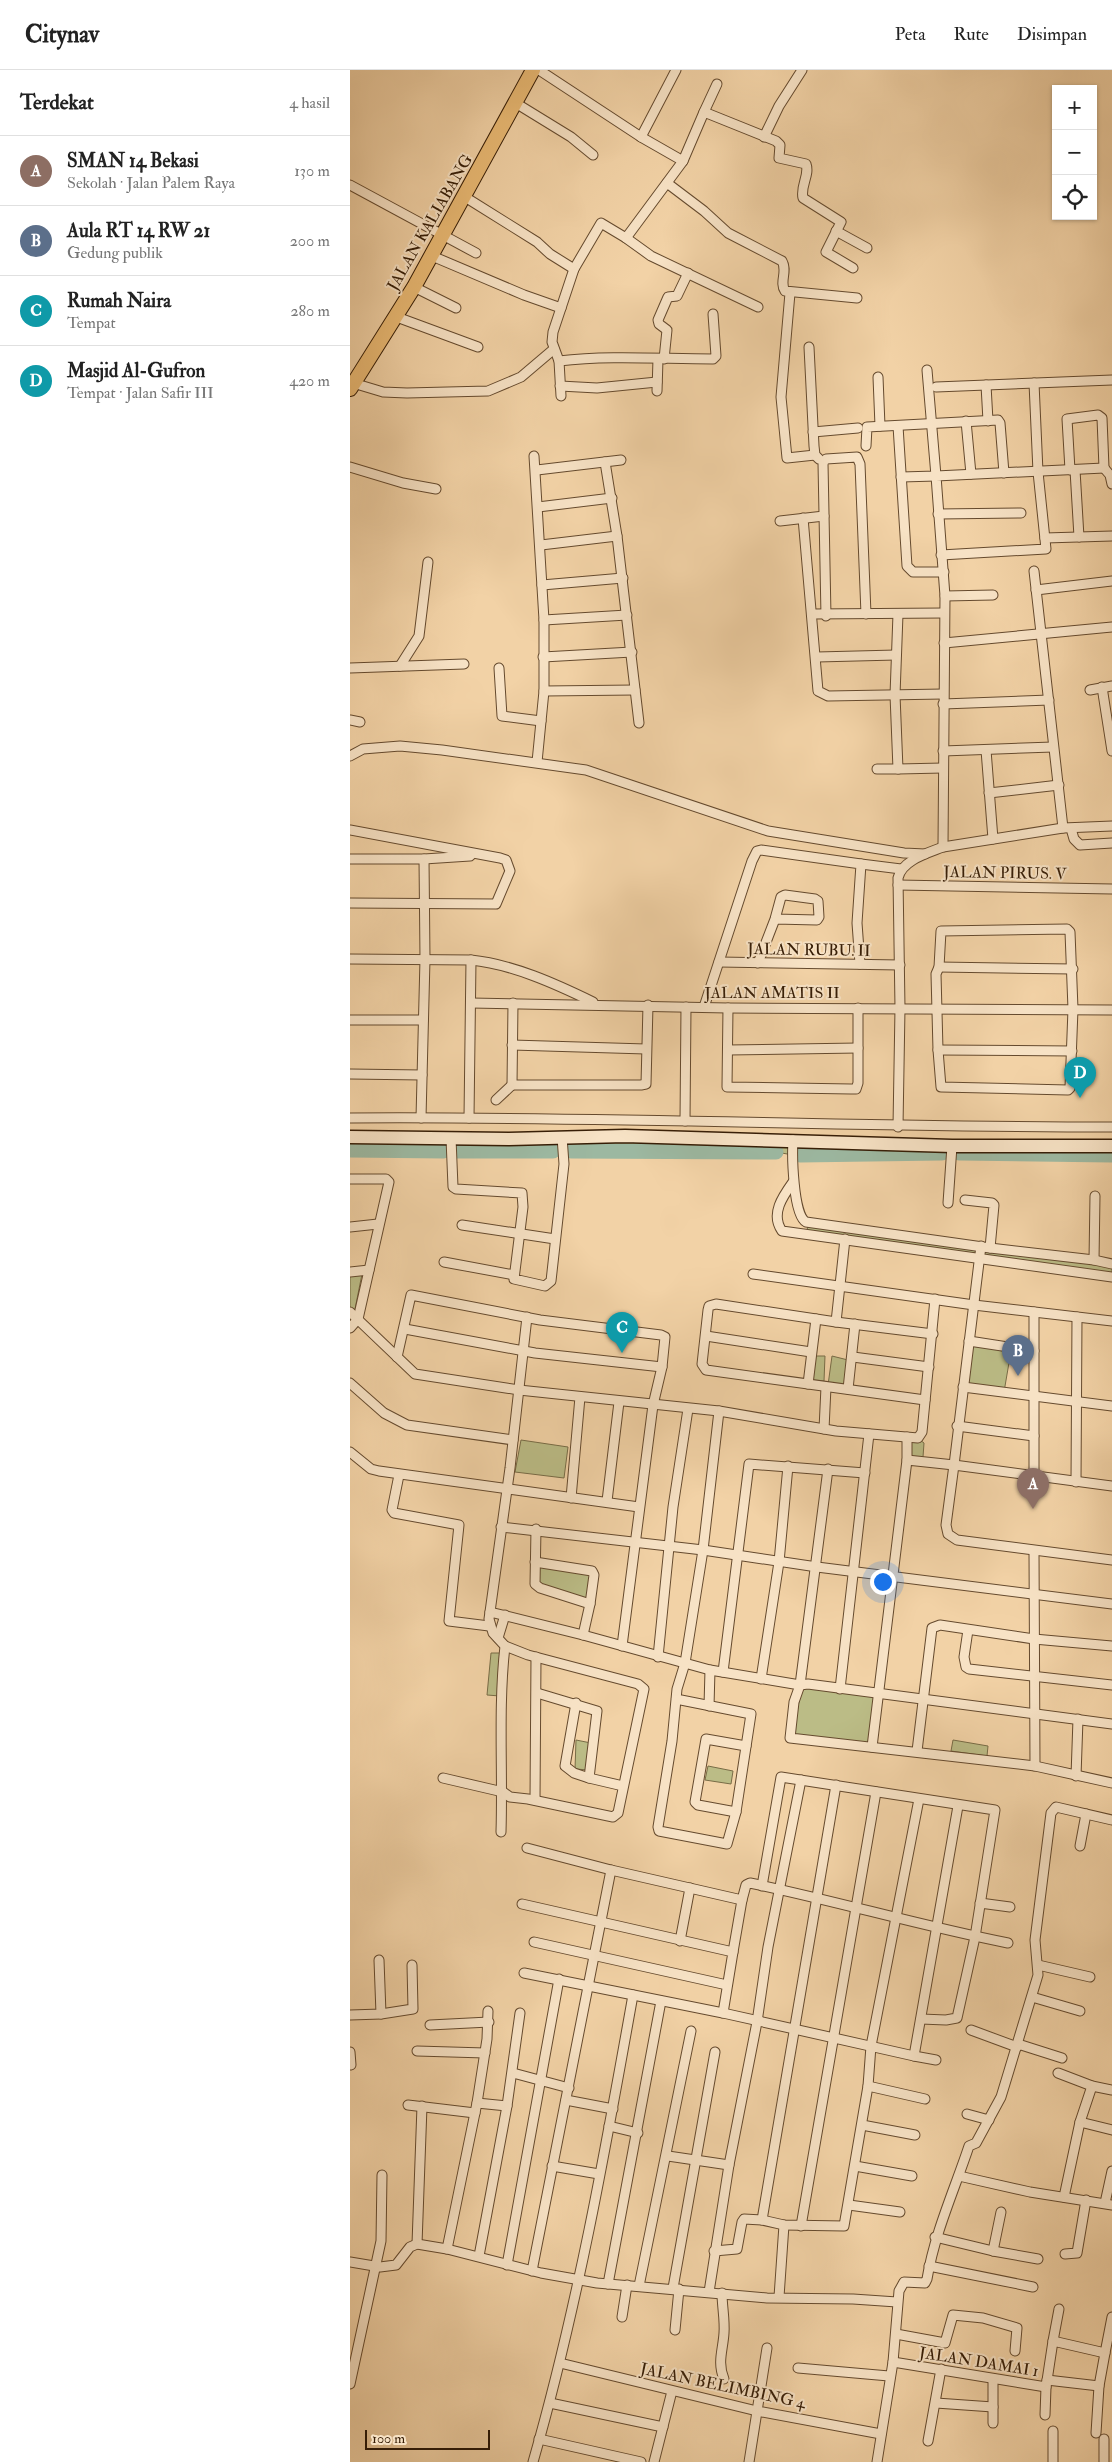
<!DOCTYPE html>
<html lang="id">
<meta charset="utf-8">
<style>
body{margin:0;font-family:"IM FELL Double Pica",serif;background:#f2f2f2;color:#222}
.controls{position:absolute;right:15px;top:15px;display:grid;overflow:hidden;border-radius:0px;box-shadow:0 1px 4px #0004}
.controls button{width:45px;height:45px;display:grid;place-items:center;padding:0;border:0;border-bottom:1px solid #e0e0e0;background:#fff;color:#222;font:25px sans-serif}
.scale{position:absolute;left:15px;bottom:12px;width:125px;box-sizing:border-box;padding-left:5px;border:2px solid #361d06;border-top:0;font-size:14px;line-height:18px;white-space:nowrap;color:#361d06;-webkit-text-stroke:4px #f7e2c5;paint-order:stroke}
.you{position:absolute;left:532px;top:1511px;width:18px;height:18px;margin:-12px;border:4px solid #fff;border-radius:50%;background:#1a73e8;box-shadow:0 0 0 8px #1a73e833}
.badge{display:grid;place-items:center;width:32px;height:32px;border-radius:50%;background:#8f2418;color:#fff;font-size:16px;font-weight:700}
.pin{position:absolute;translate:-50% -41px;filter:drop-shadow(0 1px 2px #0008)}
.pin::after{content:'';position:absolute;top:26px;width:18px;height:15px;background:inherit;clip-path:polygon(0 0,100% 0,50% 100%)}
.list{margin:0;padding:0;list-style:none}
h2{display:flex;justify-content:space-between;align-items:center;height:65px;margin:0;padding:0 20px;font-size:21px}
h2 small{font-size:16px;font-weight:400;color:#767676}
.list li{display:grid;grid-template-columns:32px 1fr auto;gap:15px;align-items:center;box-sizing:border-box;height:70px;padding:0 20px;border-top:1px solid #e0e0e0}
.list b{display:block;font-size:19px;white-space:nowrap}
.list p{margin:0;font-size:16px;white-space:nowrap;color:#767676}
.list em{font-size:16px;font-style:normal;color:#767676}
.icon{flex:none;width:28px;height:28px;fill:none;stroke:currentColor;stroke-width:2;stroke-linecap:round;stroke-linejoin:round}
.map{position:relative;flex:none;width:762px;height:2392px;overflow:hidden}
header{display:flex;align-items:center;gap:30px;box-sizing:border-box;height:70px;padding:0 25px;background:#fff;border-bottom:1px solid #e0e0e0}
header strong{font-size:24px}
nav{display:flex;gap:28px;margin-inline-start:auto;font-size:18px}
main{display:flex}
aside{flex:1;background:#fff}
.map>svg:first-child{display:block}
.green{fill:#bbbc86;stroke:#786c46}
.lines{fill:none;stroke-linecap:round;stroke-linejoin:round}
.river{stroke:#9cb8a1;stroke-width:15}
.street-casing{stroke:#654a2e;stroke-width:11}
.secondary-casing{stroke:#361d06;stroke-width:15}
.primary-casing{stroke:#361d06;stroke-width:16}
.street{stroke:#f7e2c5;stroke-width:9}
.secondary{stroke:#f7e2c5;stroke-width:12}
.primary{stroke:#e9b973;stroke-width:14}
.labels{text-anchor:middle;stroke-width:4;stroke-linejoin:round;paint-order:stroke}
.street-label{font-size:16px;fill:#361d06;stroke:#f7e2c5}
</style>
<header>
<strong>Citynav</strong>
<nav><a>Peta</a><a>Rute</a><a>Disimpan</a></nav>
</header>
<main>
<aside>
<h2>Terdekat<small>4 hasil</small></h2>
<ul class="list">
<li><span class="badge" style="background:#8d6e63">A</span><div><b>SMAN 14 Bekasi</b><p>Sekolah · Jalan Palem Raya</p></div><em>130 m</em></li>
<li><span class="badge" style="background:#5c6f8a">B</span><div><b>Aula RT 14 RW 21</b><p>Gedung publik</p></div><em>200 m</em></li>
<li><span class="badge" style="background:#0f9aa8">C</span><div><b>Rumah Naira</b><p>Tempat</p></div><em>280 m</em></li>
<li><span class="badge" style="background:#0f9aa8">D</span><div><b>Masjid Al-Gufron</b><p>Tempat · Jalan Safir III</p></div><em>420 m</em></li>
</ul>
</aside>
<div class="map">
<svg width="762" height="2392" viewBox="0 0 762 2392">
<rect width="100%" height="100%" fill="#f2d2a6"/>
<filter id="stains"><feTurbulence type="fractalNoise" baseFrequency=".004" numOctaves="4"/><feColorMatrix values="0 0 0 0 .2 0 0 0 0 .09 0 0 0 0 .02 0 0 0 .5 -.17"/></filter>
<radialGradient id="worn" r=".72"><stop offset=".6" stop-color="#630" stop-opacity="0"/><stop offset="1" stop-color="#630" stop-opacity=".3"/></radialGradient>
<g class="green">
<polygon points="0,1067 762,1076 762,1085 443,1085 426,1082 0,1080"/>
<polygon points="459,1154 628,1178 627,1187 456,1162"/>
<polygon points="632,1178 762,1196 762,1206 632,1188"/>
<polygon points="0,1204 12,1204 4,1244 0,1240"/>
<polygon points="620,1273 661,1281 654,1322 615,1315"/>
<polygon points="464,1286 475,1286 474,1311 460,1311"/>
<polygon points="482,1286 498,1290 495,1315 478,1315"/>
<polygon points="171,1370 218,1377 214,1408 165,1402"/>
<polygon points="560,1370 570,1370 574,1373 573,1387 560,1388"/>
<polygon points="189,1494 240,1501 239,1532 188,1513"/>
<polygon points="141,1583 150,1583 150,1626 137,1625"/>
<polygon points="452,1616 527,1625 522,1675 442,1668"/>
<polygon points="226,1670 241,1673 239,1700 225,1699"/>
<polygon points="603,1670 638,1676 637,1686 601,1681"/>
<polygon points="358,1696 383,1701 381,1714 355,1710"/>
</g>
<g class="lines">
<g class="river">
<polyline points="0,1080 94,1081"/>
<polyline points="106,1081 203,1081"/>
<polyline points="221,1081 426,1082"/>
<polyline points="609,1083 762,1085"/>
<polyline points="450,1085 592,1083"/>
</g>
<defs>
<g id="street">
<polyline points="189,0 291,67 333,91"/>
<polyline points="164,32 221,67 243,85"/>
<polyline points="354,42 367,14"/>
<polyline points="291,67 326,0"/>
<polyline points="414,67 429,36 452,0"/>
<path d="M317 113 354 141 378 163 432 191C438 201 429 212 435 221L507 228"/>
<polyline points="0,115 126,183"/>
<polyline points="115,127 187,172 200,184 224,199"/>
<polyline points="486,161 517,178"/>
<polyline points="276,168 301,186 408,237"/>
<polyline points="82,186 174,225 211,238"/>
<polyline points="64,217 106,238"/>
<polyline points="440,223 431,327 437,388 465,385"/>
<polyline points="44,246 128,277"/>
<polyline points="459,277 464,376 465,385 469,389"/>
<polyline points="314,289 317,260 309,254 308,250 318,227 327,226 338,203"/>
<path d="M209 291C260 285 311 289 363 289L366 286 363 244"/>
<polyline points="528,307 530,356"/>
<polyline points="3,313 33,322 57,323 138,321 171,307 204,279"/>
<polyline points="636,315 638,351"/>
<polyline points="210,316 247,318 307,312"/>
<polyline points="586,317 762,310"/>
<polyline points="307,321 308,289"/>
<path d="M211 326 209 291 202 272 203 262 224 199 251 153 276 168 333 91 354 42 426 71 430 75 429 88 456 94C460 105 450 116 453 128L491 152 476 182 503 198"/>
<polyline points="616,351 621,404"/>
<polyline points="548,356 557,496 563,502 594,502"/>
<polyline points="463,362 508,358"/>
<polyline points="516,376 517,357 648,350 650,353 654,403"/>
<polyline points="184,386 194,550 194,621 187,692"/>
<polyline points="255,392 267,466 289,653"/>
<polyline points="0,397 53,413 86,419"/>
<polyline points="754,398 760,405 762,414"/>
<polyline points="187,400 271,390"/>
<polyline points="720,400 717,349 748,345 752,348 754,398"/>
<polyline points="725,400 729,467"/>
<polyline points="551,407 586,406 577,300"/>
<polyline points="188,437 262,428"/>
<polyline points="588,444 671,443"/>
<polyline points="453,448 468,621 478,626 593,624"/>
<polyline points="430,451 474,446"/>
<polyline points="695,468 762,466"/>
<polyline points="191,475 267,466"/>
<polyline points="591,485 696,479 688,402 684,313"/>
<polyline points="684,501 713,758"/>
<polyline points="192,515 273,508"/>
<polyline points="686,520 762,511"/>
<polyline points="595,526 643,525"/>
<polyline points="462,544 594,543"/>
<polyline points="548,544 545,625 548,699 593,698"/>
<polyline points="476,546 473,393 476,389 507,387 510,394 516,544"/>
<polyline points="194,550 277,545"/>
<polyline points="594,573 762,557"/>
<polyline points="193,587 282,582"/>
<polyline points="467,587 546,585"/>
<polyline points="50,596 69,566 78,492"/>
<polyline points="0,598 114,594"/>
<polyline points="149,598 152,646 191,651"/>
<polyline points="752,617 762,681"/>
<polyline points="740,620 762,616"/>
<polyline points="194,621 285,620"/>
<polyline points="593,634 699,630"/>
<polyline points="0,650 10,652"/>
<polyline points="636,680 643,769"/>
<polyline points="593,681 703,677"/>
<polyline points="0,686 13,679 50,676 92,680 236,700 418,761 554,783 575,784"/>
<polyline points="527,699 548,699"/>
<polyline points="639,723 709,715"/>
<polyline points="0,760 150,788 156,790 160,801 146,834 0,833"/>
<polyline points="722,762 724,769 730,775 762,773"/>
<polyline points="593,777 595,526 586,406 754,398"/>
<polyline points="0,789 74,789 120,786 122,784"/>
<polyline points="511,794 551,799"/>
<polyline points="548,815 762,819"/>
<polygon points="717,859 720,862 723,939 720,1018 718,1020 591,1017 588,980 586,904 589,897 591,861"/>
<polyline points="0,889 121,890 119,1048"/>
<path d="M121 890C162 894 206 914 243 932"/>
<polyline points="369,892 550,895"/>
<polyline points="408,893 425,849 431,827 435,825 465,829 468,831 469,847 467,850 425,849"/>
<polyline points="589,897 723,899"/>
<polyline points="121,933 378,938 762,940"/>
<polyline points="163,933 162,1015 291,1015 296,1014 298,935"/>
<polyline points="354,937 402,791 407,781 411,780 511,794 507,853 510,894"/>
<polyline points="378,938 377,1017 501,1019 506,1019 508,1013 508,938"/>
<polyline points="0,950 73,950"/>
<polyline points="162,975 296,979"/>
<polyline points="378,980 508,978"/>
<polyline points="588,980 722,981"/>
<polyline points="0,1004 72,1005"/>
<polyline points="146,1030 162,1015"/>
<path d="M0 1048C254 1046 508 1057 762 1057"/>
<polyline points="71,1048 75,889 74,789"/>
<polyline points="335,1051 336,937"/>
<path d="M548 1057 550 938 548 808C552 790 578 783 593 777L713 758 762 756"/>
<polyline points="101,1068 103,1117 106,1119 172,1123 173,1137 164,1209 195,1216 201,1211 214,1094 212,1067"/>
<path d="M443 1070C442 1085 443 1145 456 1152L640 1178 744 1190 762 1194"/>
<polyline points="0,1109 36,1109 39,1112 8,1249 0,1258"/>
<path d="M443 1112C433 1126 420 1144 432 1161L762 1207"/>
<polyline points="615,1130 642,1133 644,1135 640,1178"/>
<polyline points="598,1133 602,1076"/>
<polyline points="112,1155 205,1169"/>
<polyline points="0,1157 28,1154"/>
<polyline points="744,1190 745,1126"/>
<polyline points="94,1192 164,1205"/>
<polyline points="0,1202 19,1200"/>
<polyline points="403,1204 624,1235 762,1251"/>
<polyline points="0,1242 65,1304 169,1320 369,1341 486,1361 568,1368 572,1362 585,1229"/>
<polyline points="486,1252 495,1169"/>
<polyline points="55,1259 185,1283 312,1297"/>
<polyline points="356,1266 461,1282"/>
<polyline points="619,1271 684,1281"/>
<polyline points="47,1287 61,1225 190,1250 311,1265 315,1267 312,1297 303,1335 272,1576"/>
<polyline points="503,1287 579,1297"/>
<polyline points="0,1313 34,1343 57,1355 163,1370"/>
<polyline points="458,1314 466,1249"/>
<polyline points="613,1317 762,1336"/>
<polyline points="498,1319 505,1254"/>
<polyline points="575,1330 356,1300 352,1294 358,1240 359,1236 366,1234 486,1252 583,1264"/>
<polyline points="607,1356 684,1366"/>
<polyline points="474,1359 476,1317"/>
<polyline points="0,1382 21,1399 29,1401 289,1437"/>
<polyline points="557,1390 557,1367"/>
<polyline points="478,1399 450,1615 444,1632 440,1668 685,1696 762,1713"/>
<polyline points="49,1405 42,1440 44,1443 109,1455 99,1551 139,1556"/>
<polyline points="684,1406 684,1242"/>
<polyline points="726,1412 727,1247"/>
<polyline points="762,1416 604,1395 596,1455 598,1464 607,1470 762,1490"/>
<polyline points="221,1428 230,1327"/>
<polyline points="257,1431 269,1332"/>
<polyline points="151,1457 353,1480 467,1497 762,1534"/>
<polyline points="186,1459 185,1514 190,1518 240,1534 233,1565"/>
<polyline points="684,1481 685,1696"/>
<polyline points="185,1492 242,1501 244,1505 240,1534"/>
<polyline points="140,1542 233,1565 360,1600 450,1615 458,1614 762,1654"/>
<polyline points="618,1560 614,1587 616,1597 619,1599 762,1615"/>
<polyline points="148,1568 155,1545"/>
<polyline points="308,1587 323,1437 338,1339"/>
<polyline points="373,1602 399,1394 515,1403"/>
<polyline points="411,1609 429,1492 438,1396"/>
<polyline points="490,1619 519,1364"/>
<polyline points="187,1623 247,1641 239,1708 273,1716"/>
<polyline points="326,1629 401,1644 386,1742 377,1774 309,1761 308,1757 322,1671 327,1619 335,1593 353,1480 369,1341"/>
<polyline points="226,1633 215,1696 224,1703 239,1708"/>
<polyline points="359,1636 360,1600"/>
<polyline points="522,1677 557,1390 604,1395 631,1176"/>
<polyline points="567,1681 582,1558 590,1555 684,1569 762,1576"/>
<polyline points="726,1706 728,1649"/>
<polyline points="93,1708 153,1722 160,1727 178,1729 263,1747 268,1743 294,1619 288,1614 178,1585 155,1576"/>
<polyline points="185,1730 186,1587"/>
<polyline points="386,1742 348,1735 345,1732 356,1669 396,1676"/>
<path d="M151 1762C153 1700 148 1638 155 1576L143 1563 139 1549 160 1398 177 1247"/>
<polyline points="730,1776 736,1744"/>
<path d="M177 1778 261 1800 392 1830 396 1815 400 1813C487 1831 571 1856 658 1873"/>
<polyline points="412,1816 431,1707 645,1740 625,1867 607,1948 596,1950 571,1949"/>
<polyline points="630,1833 660,1837"/>
<polyline points="172,1834 383,1882 373,1943"/>
<polyline points="330,1871 340,1818"/>
<polyline points="184,1872 377,1915"/>
<polyline points="383,1882 392,1830"/>
<polyline points="29,1890 31,1944"/>
<polyline points="688,1895 740,1907"/>
<polyline points="174,1903 373,1943 564,1986 608,1736"/>
<polyline points="682,1927 730,1941"/>
<polyline points="0,1945 31,1944 63,1939 62,1895"/>
<polyline points="80,1955 139,1952"/>
<polyline points="621,1960 667,1977"/>
<polyline points="668,1974 712,1988"/>
<polyline points="67,1981 135,1983"/>
<polyline points="0,1982 1,1995"/>
<polyline points="564,1986 586,1990"/>
<polyline points="163,2003 219,2018"/>
<polyline points="708,2003 742,2016 762,2020"/>
<polyline points="518,2016 575,2029"/>
<polyline points="216,2030 263,2039"/>
<polyline points="127,2033 157,2036"/>
<polyline points="58,2035 125,2043"/>
<polyline points="617,2044 639,2050"/>
<polyline points="730,2052 762,2060"/>
<polyline points="512,2055 565,2065"/>
<polyline points="259,2056 288,2063"/>
<polyline points="318,2086 379,2095"/>
<polyline points="202,2096 249,2104"/>
<polyline points="505,2096 562,2106"/>
<polyline points="609,2106 680,2122 762,2135"/>
<polyline points="714,2127 730,2052 742,2016"/>
<polyline points="755,2133 762,2101"/>
<polyline points="499,2135 550,2142"/>
<polyline points="412,2150 486,1715"/>
<polyline points="451,2156 526,1722"/>
<polyline points="585,2167 643,2181 688,2189"/>
<polyline points="67,2174 72,2036"/>
<polyline points="97,2179 127,2033 137,1969 138,1941"/>
<polyline points="364,2181 387,2179 392,2152 394,2149 412,2150 434,2155 494,2156 518,2016 521,1976 569,1729"/>
<polyline points="643,2181 651,2142"/>
<polyline points="715,2184 727,2183 736,2130"/>
<polyline points="129,2186 157,2036 170,1943"/>
<polyline points="0,2192 30,2197 46,2195 60,2177 67,2174 97,2179 191,2203 247,2213 417,2228 503,2229 547,2232"/>
<polyline points="157,2195 209,1909"/>
<polyline points="579,2196 683,2217"/>
<polyline points="182,2201 261,1800"/>
<polyline points="258,2214 311,1931"/>
<polyline points="289,2216 341,1961"/>
<polyline points="323,2218 365,1982"/>
<polyline points="359,2222 379,2095 407,1952 418,1877 451,1710"/>
<path d="M372 2223C372 2236 375 2250 374 2263 373 2280 367 2292 374 2309"/>
<polyline points="429,2227 434,2155"/>
<polyline points="272,2247 277,2215"/>
<polyline points="325,2260 329,2219"/>
<polyline points="546,2264 595,2273 603,2245 633,2248 667,2258 665,2281"/>
<polyline points="703,2271 709,2239"/>
<polyline points="543,2292 696,2317 703,2271 755,2283 762,2247"/>
<polyline points="210,2293 407,2341 531,2364"/>
<polyline points="448,2298 539,2306"/>
<polyline points="697,2310 749,2316 755,2283"/>
<polyline points="0,2314 31,2171 32,2105"/>
<polyline points="200,2333 313,2357"/>
<polyline points="586,2333 643,2337"/>
<polyline points="695,2345 696,2317"/>
<polyline points="643,2353 643,2309"/>
<polyline points="746,2363 749,2316"/>
<polyline points="189,2369 291,2392"/>
<polyline points="578,2371 591,2299"/>
<path d="M183 2392C227 2239 255 2082 283 1925"/>
<polyline points="304,2392 322,2321"/>
<polyline points="399,2392 417,2278"/>
<path d="M527 2392 543 2292 549 2221 554 2212 575 2213 577 2209C585 2162 604 2121 619 2076L626 2073 651 2027 688 1905 685 1870 701 1743 706 1737 762 1750"/>
<polyline points="703,2392 703,2361"/>
<polyline points="754,2392 754,2369"/>
</g>
<polyline id="secondary" points="0,1067 159,1069 275,1066 602,1076 762,1076"/>
<polyline id="primary" points="0,319 64,217 183,0"/>
</defs>
<use href="#street" class="street-casing"/>
<use href="#secondary" class="secondary-casing"/>
<use href="#primary" class="primary-casing"/>
<use href="#street" class="street"/>
<use href="#secondary" class="secondary"/>
<use href="#primary" class="primary"/>
</g>
<g class="labels">
<g class="street-label">
<text transform="translate(79 152) rotate(-60)" y="6">JALAN KALIABANG</text>
<text transform="translate(655 802) rotate(1)" y="6">JALAN PIRUS. V</text>
<text transform="translate(459 879) rotate(1)" y="6">JALAN RUBU. II</text>
<text x="422" y="928">JALAN AMATIS II</text>
<text transform="translate(629 2291) rotate(9)" y="6">JALAN DAMAI 1</text>
<text transform="translate(373 2315) rotate(12)" y="6">JALAN BELIMBING 4</text>
</g>
</g>
<rect width="100%" height="100%" filter="url(#stains)"/>
<rect width="100%" height="100%" fill="url(#worn)"/>
</svg>
<div class="controls">
<button>+</button>
<button>−</button>
<button><svg class="icon" aria-label="locate" viewBox="0 0 24 24"><circle cx="12" cy="12" r="6"/><path d="M12 2v4M12 18v4M2 12h4M18 12h4"/></svg></button>
</div>
<div class="scale">100 m</div>
<div class="you"></div>
<div class="pin badge" style="left:683px;top:1439px;background:#8d6e63">A</div>
<div class="pin badge" style="left:668px;top:1306px;background:#5c6f8a">B</div>
<div class="pin badge" style="left:272px;top:1283px;background:#0f9aa8">C</div>
<div class="pin badge" style="left:730px;top:1028px;background:#0f9aa8">D</div>
</div>
</main>
